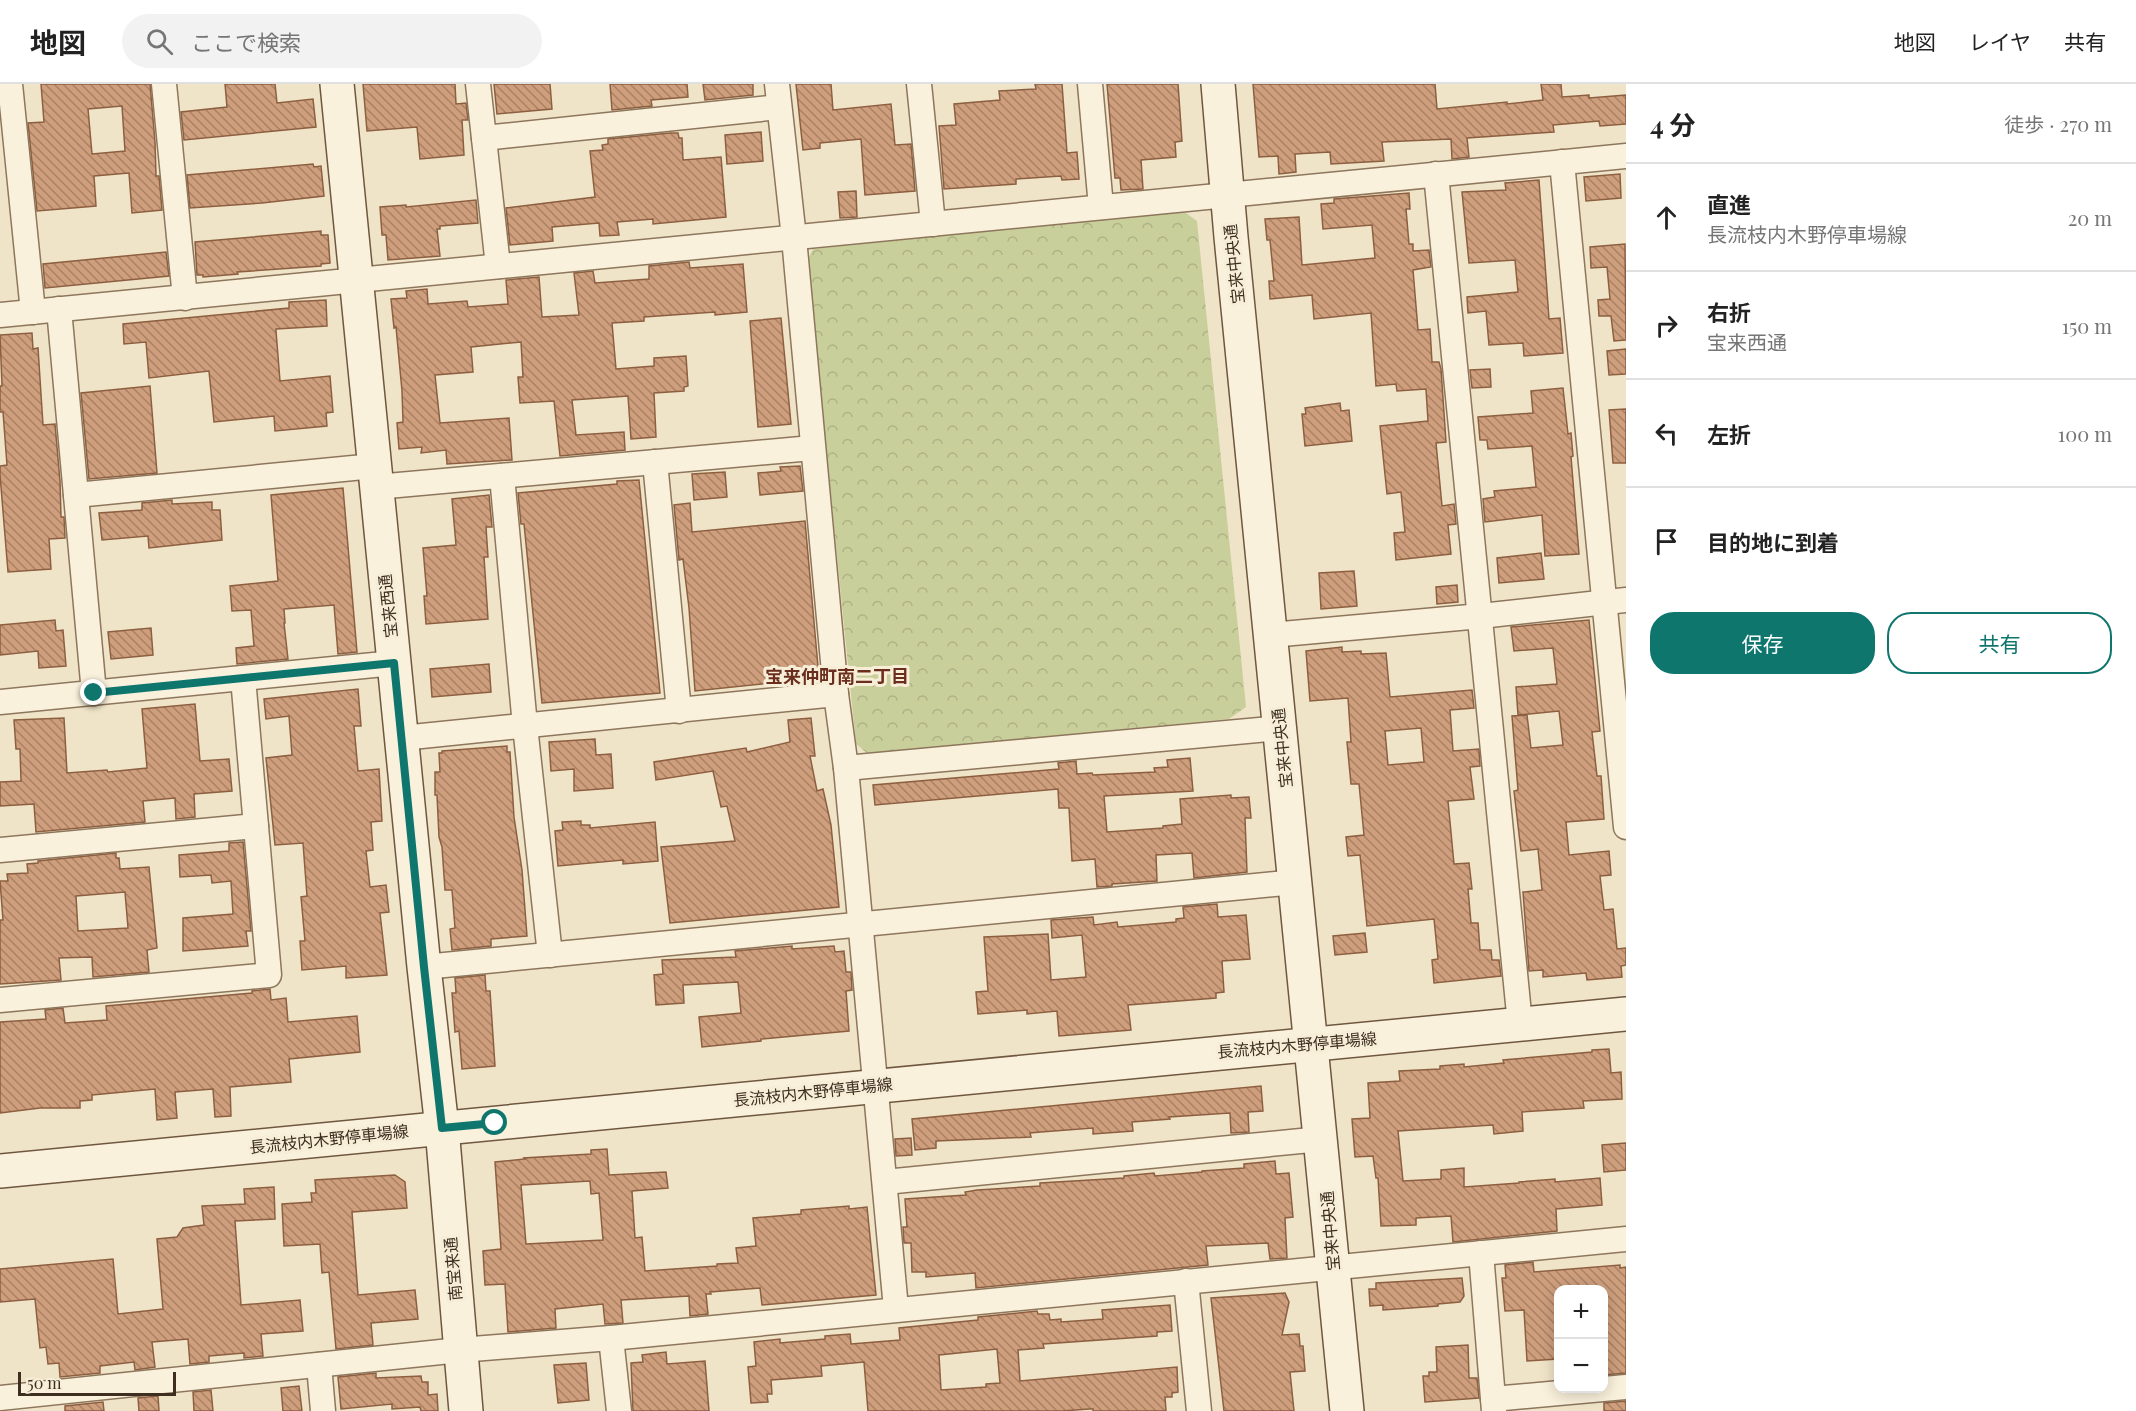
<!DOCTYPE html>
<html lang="ja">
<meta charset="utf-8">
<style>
body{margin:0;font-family:"Playfair Display","Noto Sans JP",serif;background:#f2f2f2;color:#222}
.controls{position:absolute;right:18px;bottom:18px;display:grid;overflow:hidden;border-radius:12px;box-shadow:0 3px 15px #0003}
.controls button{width:54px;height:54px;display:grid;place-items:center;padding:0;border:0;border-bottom:2px solid #e0e0e0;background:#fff;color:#222;font:30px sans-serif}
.scale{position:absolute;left:18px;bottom:15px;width:158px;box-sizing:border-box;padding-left:6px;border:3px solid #3d2e20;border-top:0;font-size:16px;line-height:21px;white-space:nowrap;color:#3d2e20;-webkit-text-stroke:4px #f7eed8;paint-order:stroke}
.stop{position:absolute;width:18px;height:18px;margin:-14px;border:4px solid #0f766e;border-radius:50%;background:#fff}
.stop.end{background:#0f766e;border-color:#fff;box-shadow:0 2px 6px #0008}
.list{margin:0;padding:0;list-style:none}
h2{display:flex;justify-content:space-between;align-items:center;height:78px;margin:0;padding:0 24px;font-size:26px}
h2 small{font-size:20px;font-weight:400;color:#767676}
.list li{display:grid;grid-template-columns:39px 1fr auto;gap:18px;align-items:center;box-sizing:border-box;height:108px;padding:0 24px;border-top:2px solid #e0e0e0}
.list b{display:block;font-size:22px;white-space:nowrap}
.list p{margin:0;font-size:20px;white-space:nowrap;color:#767676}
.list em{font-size:20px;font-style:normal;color:#767676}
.actions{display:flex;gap:12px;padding:18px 24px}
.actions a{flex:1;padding:14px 0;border:2px solid #0f766e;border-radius:24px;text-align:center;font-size:21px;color:#0f766e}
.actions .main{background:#0f766e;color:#fff}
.icon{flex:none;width:33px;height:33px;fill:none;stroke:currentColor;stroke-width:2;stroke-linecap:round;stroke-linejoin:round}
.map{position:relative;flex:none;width:1626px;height:1327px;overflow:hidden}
header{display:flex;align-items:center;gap:36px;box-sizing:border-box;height:84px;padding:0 30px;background:#fff;border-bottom:2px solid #e0e0e0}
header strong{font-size:28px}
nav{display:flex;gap:33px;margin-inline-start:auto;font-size:21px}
.search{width:420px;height:54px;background:#f2f2f2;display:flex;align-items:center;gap:15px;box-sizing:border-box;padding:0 21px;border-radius:33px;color:#767676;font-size:22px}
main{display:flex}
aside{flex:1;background:#fff}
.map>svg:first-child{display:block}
.park{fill:url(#park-crowns)}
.building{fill:url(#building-back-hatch);stroke:#8d5f41;stroke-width:1.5;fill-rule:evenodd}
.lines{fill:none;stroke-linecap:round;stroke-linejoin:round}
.street-casing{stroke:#8d765c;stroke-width:27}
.secondary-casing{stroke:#6f573f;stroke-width:36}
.street{stroke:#faf1dc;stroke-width:24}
.secondary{stroke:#faf1dc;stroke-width:33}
.route{stroke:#0f766e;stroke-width:8}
.labels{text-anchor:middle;stroke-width:6;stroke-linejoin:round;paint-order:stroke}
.street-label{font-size:16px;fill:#3d2e20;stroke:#f7eed8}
.neighbourhood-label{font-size:18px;font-weight:bold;fill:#6b2e1e;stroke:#f7eed8}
</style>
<header>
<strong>地図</strong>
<div class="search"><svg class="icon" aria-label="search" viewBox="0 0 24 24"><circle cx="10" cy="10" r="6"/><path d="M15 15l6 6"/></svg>ここで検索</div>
<nav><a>地図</a><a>レイヤ</a><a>共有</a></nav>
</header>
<main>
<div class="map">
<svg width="1626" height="1327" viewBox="0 0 1626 1327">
<defs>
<pattern id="park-crowns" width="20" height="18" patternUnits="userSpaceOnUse" patternTransform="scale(1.5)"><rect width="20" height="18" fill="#c9cf9b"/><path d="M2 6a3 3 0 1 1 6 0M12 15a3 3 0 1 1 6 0" fill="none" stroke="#aeb285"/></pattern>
<pattern id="building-back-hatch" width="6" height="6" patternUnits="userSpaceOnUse" patternTransform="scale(1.5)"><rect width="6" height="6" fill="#cf9f7d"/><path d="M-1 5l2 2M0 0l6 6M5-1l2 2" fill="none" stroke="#a98266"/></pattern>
</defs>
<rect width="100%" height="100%" fill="#f0e4c8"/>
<polygon class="park" points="1183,127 1197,137 1246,623 1229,635 868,670 856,660 807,177 813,165"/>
<g class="building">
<path d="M41 0H150L155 58 156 92H159L162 126 132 129 129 89 94 92 96 122 37 127 28 39 44 38ZM122 22 125 67 92 70 88 25Z"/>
<polygon points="225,0 275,0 277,19 313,15 316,43 184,56 181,28 227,23"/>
<polygon points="363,0 455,0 456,20 466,19 468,36 462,36 464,71 420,75 417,43 367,47"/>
<polygon points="494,0 550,0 552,25 497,30"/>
<polygon points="610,0 687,0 688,13 651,16 652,22 612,26"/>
<polygon points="703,0 753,0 753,11 705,16"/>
<polygon points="796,0 831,0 833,26 891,20 895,61 911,60 915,107 865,111 861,55 820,59 820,64 803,66"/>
<polygon points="1035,0 1062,0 1067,69 1077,68 1079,95 1062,96 1061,92 1016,95 1016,100 944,105 939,42 956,41 954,20 1000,16 999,7 1036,5"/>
<polygon points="1107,0 1178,0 1182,57 1175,58 1176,73 1141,76 1143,105 1121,106 1120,94 1115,94"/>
<polygon points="1253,0 1435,0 1437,25 1507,18 1507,20 1543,16 1541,0 1561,0 1562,13 1589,11 1589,14 1626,11 1626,40 1600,42 1599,37 1553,41 1554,48 1467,54 1469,73 1452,75 1451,55 1382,58 1384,77 1331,80 1330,68 1295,70 1296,88 1279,90 1278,72 1259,73"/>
<polygon points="761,48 763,77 727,80 725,51"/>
<polygon points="670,49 678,49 679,54 682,54 683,76 721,73 726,133 653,140 653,135 617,138 619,151 600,152 599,139 552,143 553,157 510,161 506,124 595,113 590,67 603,66 602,61 608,60 608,55"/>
<polygon points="313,80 314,83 321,82 324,112 262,119 190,124 187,91"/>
<polygon points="1620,90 1621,114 1586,117 1584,93"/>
<polygon points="1539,96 1549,235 1560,234 1563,269 1524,272 1523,259 1489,261 1486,227 1468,229 1467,213 1518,208 1515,176 1469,179 1462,108 1506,106 1505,99"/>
<polygon points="856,107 857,133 840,134 838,108"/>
<polygon points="1409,109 1410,125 1406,125 1409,160 1413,160 1413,167 1429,166 1431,183 1413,186 1418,246 1430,245 1432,278 1439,278 1441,285 1446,358 1436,359 1442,422 1454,420 1456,440 1448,441 1451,470 1396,476 1394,449 1405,448 1401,408 1387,410 1380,342 1428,337 1426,305 1397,307 1396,300 1376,302 1371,229 1314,235 1312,211 1270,215 1269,197 1274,197 1270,156 1267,156 1265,135 1299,133 1302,181 1375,174 1372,141 1323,145 1321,120 1334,119 1334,115"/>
<polygon points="476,116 478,139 440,142 440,145 437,145 440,172 388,176 386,151 382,151 380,123 406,121 406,123"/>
<polygon points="321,147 321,151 328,151 330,179 321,180 321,182 237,188 238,190 203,193 203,191 197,191 195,158"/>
<polygon points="1625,160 1626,256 1614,257 1611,232 1599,232 1598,216 1610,215 1607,183 1591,184 1590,163"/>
<polygon points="166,168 169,192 45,204 43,180"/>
<polygon points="689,178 690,184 743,180 747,228 715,231 715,228 644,233 644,237 612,239 616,285 654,282 654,274 686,272 688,302 684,303 684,307 654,309 656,353 631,355 628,312 572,316 576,351 624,348 625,366 560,372 554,317 520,319 518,293 523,293 521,258 471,263 473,288 435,291 440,339 509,334 512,376 447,380 446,366 421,369 422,363 399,365 397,339 403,338 402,307 396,243 394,244 391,215 407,214 406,207 427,205 428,220 467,217 468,223 508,220 506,196 539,193 542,233 579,231 574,189 593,187 595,199 649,195 649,182"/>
<polygon points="326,216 327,242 276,245 276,247 280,297 330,292 333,328 326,329 327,342 275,347 274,332 214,338 209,287 149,294 146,258 124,260 123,240 289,224 289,218"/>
<polygon points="781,234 791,340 758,343 750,237"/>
<polygon points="32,249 33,265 38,264 43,341 55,340 60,397 61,433 64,433 65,454 49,455 51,485 8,488 0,391 0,382 7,381 3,328 0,328 0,302 2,302 0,251"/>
<polygon points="1626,265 1626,290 1609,291 1607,267"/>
<polygon points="1490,285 1491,303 1472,304 1470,286"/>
<polygon points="150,302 157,389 89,395 81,309"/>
<polygon points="1563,304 1568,350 1571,349 1573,372 1571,373 1579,470 1545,472 1542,431 1485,438 1483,415 1495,413 1494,407 1536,403 1532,362 1488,365 1487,356 1480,356 1478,333 1533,329 1531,307"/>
<polygon points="1340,319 1341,327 1349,326 1352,357 1305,362 1302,330 1306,330 1305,324"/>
<polygon points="1626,325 1626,379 1613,379 1609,326"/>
<polygon points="800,382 803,407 760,411 758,389 781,387 780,383"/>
<polygon points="725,388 727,413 694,416 692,390"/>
<polygon points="639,396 660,609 542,619 524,440 521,440 518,409 617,400 617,397"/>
<polygon points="343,404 357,568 338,570 334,521 284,525 285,539 284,539 288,575 237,580 236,564 254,562 251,526 232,527 230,502 278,497 271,411"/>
<polygon points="489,411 492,443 486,443 488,473 484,473 488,535 426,540 424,512 427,512 423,464 456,461 452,415"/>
<polygon points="172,416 172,420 212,418 212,426 220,426 222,456 149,464 148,452 102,456 99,429 142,426 142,419"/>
<polygon points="690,419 692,448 805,437 819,594 695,607 689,524 683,475 679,476 674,421"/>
<polygon points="1541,469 1544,495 1499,499 1497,474"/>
<polygon points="1354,487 1357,522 1321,525 1319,489"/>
<polygon points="1457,501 1458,518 1437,520 1436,503"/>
<polygon points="55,536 56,547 63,546 66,582 39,584 38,567 0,571 0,541"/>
<polygon points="1589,536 1600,647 1592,648 1597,692 1601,692 1604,735 1566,738 1569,771 1609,767 1611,791 1600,792 1604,826 1613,825 1617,865 1626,864 1626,881 1621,882 1622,893 1587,896 1586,889 1543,893 1543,886 1529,887 1523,808 1542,806 1538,765 1521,767 1514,707 1518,706 1512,632 1527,631 1531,664 1563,661 1559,627 1518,631 1516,603 1557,600 1553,564 1514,567 1511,543"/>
<polygon points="151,544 153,571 111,575 108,548"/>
<path d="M1342 563V568L1361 567V570L1386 569 1390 613 1472 606 1474 624 1450 626 1453 667 1479 665 1480 682 1470 683 1474 715 1448 717 1454 780 1469 779 1472 805H1468L1471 839H1478L1480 866H1491L1492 876H1499L1501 892 1434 899 1432 876 1438 875 1434 835 1367 842 1360 771 1348 772 1346 753 1364 751 1359 700H1351L1347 658H1351L1348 614 1310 617 1306 567ZM1421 644 1424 678 1388 681 1385 647Z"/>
<polygon points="489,580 491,608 432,613 430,585"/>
<polygon points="358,605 361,642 354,642 358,687 379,685 382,737 371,738 373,766 366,767 370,803 386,801 389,828 380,829 387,891 346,894 346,882 302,886 300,857 305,857 301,813 307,812 303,759 275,761 266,674 292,671 289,632 266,635 264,615"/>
<polygon points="195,620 200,677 229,675 232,707 194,710 195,733 176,735 175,714 143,717 145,738 36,748 34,720 0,722 0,698 21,697 20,665 16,665 14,636 64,634 67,689 107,686 108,688 147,684 142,625"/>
<polygon points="811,634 815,672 810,672 817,707 823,705 831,741 839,823 670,839 661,763 735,757 727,722 721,723 713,687 656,696 654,678 746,664 747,668 790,658 788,636"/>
<polygon points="595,655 596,671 611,670 613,704 574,707 574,685 551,687 549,658"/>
<polygon points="507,662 507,668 510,668 514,733 522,786 527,852 491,855 491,862 452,866 450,845 455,844 452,806 445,806 442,763 439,753 437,711 435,711 435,688 440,688 439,669 442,669 442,667"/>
<polygon points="1190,674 1193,707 1104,712 1107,748 1163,744 1163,742 1182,740 1180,715 1231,711 1231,714 1249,713 1251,734 1245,734 1247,788 1194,794 1192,769 1156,771 1157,797 1112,800 1112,802 1097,803 1095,775 1072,777 1069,724 1059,724 1058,705 875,721 873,701 1059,685 1058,679 1076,677 1077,690 1092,689 1093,691 1155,688 1154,684 1168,683 1167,676"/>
<polygon points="581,737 581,741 590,741 590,744 655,738 658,777 623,780 623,776 558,782 555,747 563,746 562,738"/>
<polygon points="243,758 251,847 246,847 248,862 183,867 183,834 233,830 231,797 212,799 211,791 180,793 179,771 229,767 229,759"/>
<path d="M116 769V774H119L120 785 149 783 157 864 147 866 149 888 93 893 92 873 59 874 61 896 0 900V836H3L0 797H8L7 790 28 789 27 780 38 779V777ZM125 808 128 844 78 847 76 812Z"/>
<polygon points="1217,820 1218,833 1246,831 1250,875 1222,877 1224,908 1216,909 1216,914 1128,921 1131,946 1059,952 1057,927 1027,930 1027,926 978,930 976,908 988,907 984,853 1048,850 1051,896 1086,893 1082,851 1052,854 1051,836 1093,833 1094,841 1117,838 1118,843 1176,838 1176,835 1184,834 1183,823"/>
<polygon points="1365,849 1367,868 1335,871 1333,852"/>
<polygon points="792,862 792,865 834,862 835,868 844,867 846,888 851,888 852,906 846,907 849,947 761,955 761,957 702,963 699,933 741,929 738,898 683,901 684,919 656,921 654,891 663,890 662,876 736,873 735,867"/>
<polygon points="485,891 486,907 490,907 495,982 462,985 459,947 455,948 452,909 456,909 455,894"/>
<polygon points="270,905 271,916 286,914 288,938 357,932 360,968 289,975 291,998 230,1003 231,1032 215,1033 213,1005 175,1008 177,1034 157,1036 155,1005 92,1011 92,1016 80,1017 80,1024 40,1024 0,1029 0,938 46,935 45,926 63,924 65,939 107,936 106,922 252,909 252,907"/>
<polygon points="1609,965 1611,989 1621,988 1622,1015 1583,1017 1584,1024 1522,1028 1523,1047 1494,1050 1493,1041 1398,1047 1403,1097 1441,1095 1441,1086 1464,1084 1464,1103 1519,1099 1519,1098 1555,1095 1555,1098 1600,1094 1602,1121 1556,1125 1557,1147 1453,1158 1451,1132 1416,1134 1416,1141 1381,1142 1378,1094 1376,1094 1373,1072 1355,1073 1352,1035 1370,1034 1368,999 1400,997 1399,987 1440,985 1440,982 1464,980 1464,983 1504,979 1503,976 1592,968 1592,966"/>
<polygon points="1261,1002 1263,1027 1248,1028 1249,1048 1231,1049 1230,1029 1169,1033 1170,1035 1132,1038 1133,1047 1093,1050 1093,1044 1041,1048 1030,1049 1031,1053 936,1057 936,1064 915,1066 912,1035"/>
<polygon points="911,1054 912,1071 896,1072 895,1055"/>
<polygon points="1626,1059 1626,1086 1604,1088 1602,1061"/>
<path d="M607 1065 609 1091 666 1088 668 1104 632 1107 635 1154 642 1153 645 1187 717 1182V1180L738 1179 736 1164 756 1162 753 1134 801 1130V1126L849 1122V1125L867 1123 876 1211 762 1221 760 1204 710 1208 711 1210H706L708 1230 690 1232 689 1212 621 1216 623 1239 605 1240 603 1220 555 1225 556 1244 508 1248 505 1200 485 1201 483 1167 501 1165 495 1078 525 1075 524 1074 591 1070V1066ZM590 1097 591 1110 599 1109 603 1156 526 1160 521 1101Z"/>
<polygon points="1275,1077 1276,1090 1289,1089 1293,1133 1285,1134 1287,1174 1270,1175 1268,1159 1206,1162 1208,1181 976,1204 975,1189 926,1193 926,1188 912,1188 911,1159 904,1159 903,1143 907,1143 905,1115 966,1111 965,1108 977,1106 1040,1102 1040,1099 1124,1094 1124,1092 1154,1089 1155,1092 1202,1088 1202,1087 1244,1084 1244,1080"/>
<polygon points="395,1091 405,1098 407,1124 352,1128 358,1211 415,1206 418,1235 371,1239 373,1261 336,1265 329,1188 322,1189 320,1160 284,1162 282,1120 312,1118 311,1109 316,1109 315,1096"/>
<polygon points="274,1103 275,1135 235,1137 241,1221 300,1216 303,1247 261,1250 263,1272 244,1274 244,1269 209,1272 209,1278 190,1280 188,1255 152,1258 155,1283 135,1286 134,1278 100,1282 100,1289 60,1293 59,1279 48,1280 46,1263 40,1264 35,1215 0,1218 0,1185 113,1175 118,1230 163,1225 157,1155 177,1153 183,1144 204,1141 202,1122 245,1120 244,1105"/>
<polygon points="1533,1178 1534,1188 1620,1181 1620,1184 1626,1183 1626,1289 1604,1291 1604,1206 1558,1206 1558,1275 1527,1277 1524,1226 1505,1227 1502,1194 1506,1194 1505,1181"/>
<polygon points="1462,1194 1464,1212 1460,1218 1438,1220 1438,1222 1383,1226 1383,1221 1370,1222 1369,1205 1376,1205 1376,1199"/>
<polygon points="1285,1209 1289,1218 1282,1251 1299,1250 1300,1262 1303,1262 1305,1287 1290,1288 1294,1327 1224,1327 1211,1214"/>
<path d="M1170 1221 1172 1247 1157 1248V1252L1043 1260 1044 1264 1018 1266 1020 1297 1177 1283 1178 1308 1172 1309V1313H1165L1166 1327H1093V1325H1089L1062 1327H868L864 1278 821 1282 822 1292 771 1296 772 1310H767L768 1318 751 1319 748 1283 756 1282 754 1258 780 1255V1259L825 1255V1252L850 1250 851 1260 900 1256 899 1244 978 1236V1233L1037 1227 1038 1230H1049L1050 1236 1061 1235V1238L1103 1235 1102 1226ZM997 1265 1000 1299 986 1300V1303L941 1306 939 1271Z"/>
<polygon points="1468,1261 1469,1294 1477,1294 1479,1314 1425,1318 1423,1292 1429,1292 1429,1288 1437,1288 1436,1263"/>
<polygon points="666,1268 667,1280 705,1277 709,1327 633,1327 631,1279 643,1278 642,1271"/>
<polygon points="586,1279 589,1316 558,1319 554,1281"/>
<polygon points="376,1289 376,1294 421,1292 422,1298 428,1298 428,1311 437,1310 438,1327 421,1327 420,1323 392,1325 392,1320 341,1325 338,1293"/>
<polygon points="299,1302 302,1327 283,1327 281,1304"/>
<polygon points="211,1306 213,1327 194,1327 193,1308"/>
<polygon points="158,1312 159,1327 139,1327 138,1314"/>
<polygon points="1626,1317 1626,1327 1604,1327 1604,1319"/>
<polygon points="103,1318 104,1327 65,1327 65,1322"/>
</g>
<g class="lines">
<defs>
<g id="street">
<polyline points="10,0 33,228"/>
<polyline points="164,0 185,214"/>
<polyline points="478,0 498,182"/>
<polyline points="777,0 794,154 836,610 846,684 896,1225"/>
<polyline points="919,0 933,140"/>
<polyline points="1090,0 1101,123"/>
<polyline points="484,54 779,23"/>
<polyline points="1562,78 1626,743"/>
<polyline points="1436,90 1520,940"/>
<polyline points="59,225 94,609"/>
<polyline points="0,231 1626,72"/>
<polyline points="655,378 679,627"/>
<polyline points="502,392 525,642 550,871"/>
<polyline points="376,403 812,364"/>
<polyline points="76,411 374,382"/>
<polyline points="1271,551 1481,532 1626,516"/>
<polyline points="0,618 394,579"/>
<polyline points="402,654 836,610"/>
<polyline points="846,684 1280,644"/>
<polyline points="0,766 256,742"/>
<polyline points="424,883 1295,798"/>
<polyline points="0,916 269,891 243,594"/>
<polyline points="885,1098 1321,1055"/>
<polyline points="1481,1169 1494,1327"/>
<polyline points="1186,1197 1199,1327"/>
<polyline points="611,1254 619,1327"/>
<polyline points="319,1281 323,1327"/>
<polyline points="0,1314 460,1266 611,1254 1626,1155"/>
<polyline points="1493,1315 1626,1303"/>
</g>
<g id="secondary">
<polyline points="337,0 424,883 442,1044 466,1327"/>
<polyline points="1218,0 1231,153 1347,1327"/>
<polyline points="0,1087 1626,930"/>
</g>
</defs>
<use href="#street" class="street-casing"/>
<use href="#secondary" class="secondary-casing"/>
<use href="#street" class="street"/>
<use href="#secondary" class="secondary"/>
</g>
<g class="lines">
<polyline class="route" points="94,609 394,579 424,883 442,1044 495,1039"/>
</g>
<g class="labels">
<g class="street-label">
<text transform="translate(1234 180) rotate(-96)" y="6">宝来中央通</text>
<text transform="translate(388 522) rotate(-96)" y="6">宝来西通</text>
<text transform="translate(1282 664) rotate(-96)" y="6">宝来中央通</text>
<text transform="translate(1297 961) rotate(-5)" y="6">長流枝内木野停車場線</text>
<text transform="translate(813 1008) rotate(-6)" y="6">長流枝内木野停車場線</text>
<text transform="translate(329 1055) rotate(-6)" y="6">長流枝内木野停車場線</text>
<text transform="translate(1330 1147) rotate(-95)" y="6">宝来中央通</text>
<text transform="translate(453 1185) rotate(-95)" y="6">南宝来通</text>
</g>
<g class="neighbourhood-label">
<text x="837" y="599">宝来仲町南二丁目</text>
</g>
</g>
</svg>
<div class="controls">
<button>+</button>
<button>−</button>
</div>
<div class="scale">50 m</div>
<div class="stop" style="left:495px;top:1039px"></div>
<div class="stop end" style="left:94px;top:609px"></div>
</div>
<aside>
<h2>4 分<small>徒歩 · 270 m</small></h2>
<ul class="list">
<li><svg class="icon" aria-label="ahead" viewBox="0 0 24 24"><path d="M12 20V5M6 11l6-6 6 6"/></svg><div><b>直進</b><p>長流枝内木野停車場線</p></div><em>20 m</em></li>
<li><svg class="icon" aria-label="right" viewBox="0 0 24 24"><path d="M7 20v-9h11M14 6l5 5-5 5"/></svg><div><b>右折</b><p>宝来西通</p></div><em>150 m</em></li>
<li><svg class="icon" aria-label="left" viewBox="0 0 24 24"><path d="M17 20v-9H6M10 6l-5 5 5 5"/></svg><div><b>左折</b></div><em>100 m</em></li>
<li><svg class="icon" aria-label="arrive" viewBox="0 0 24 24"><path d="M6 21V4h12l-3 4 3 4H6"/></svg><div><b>目的地に到着</b></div></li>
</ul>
<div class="actions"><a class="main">保存</a><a>共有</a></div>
</aside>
</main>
